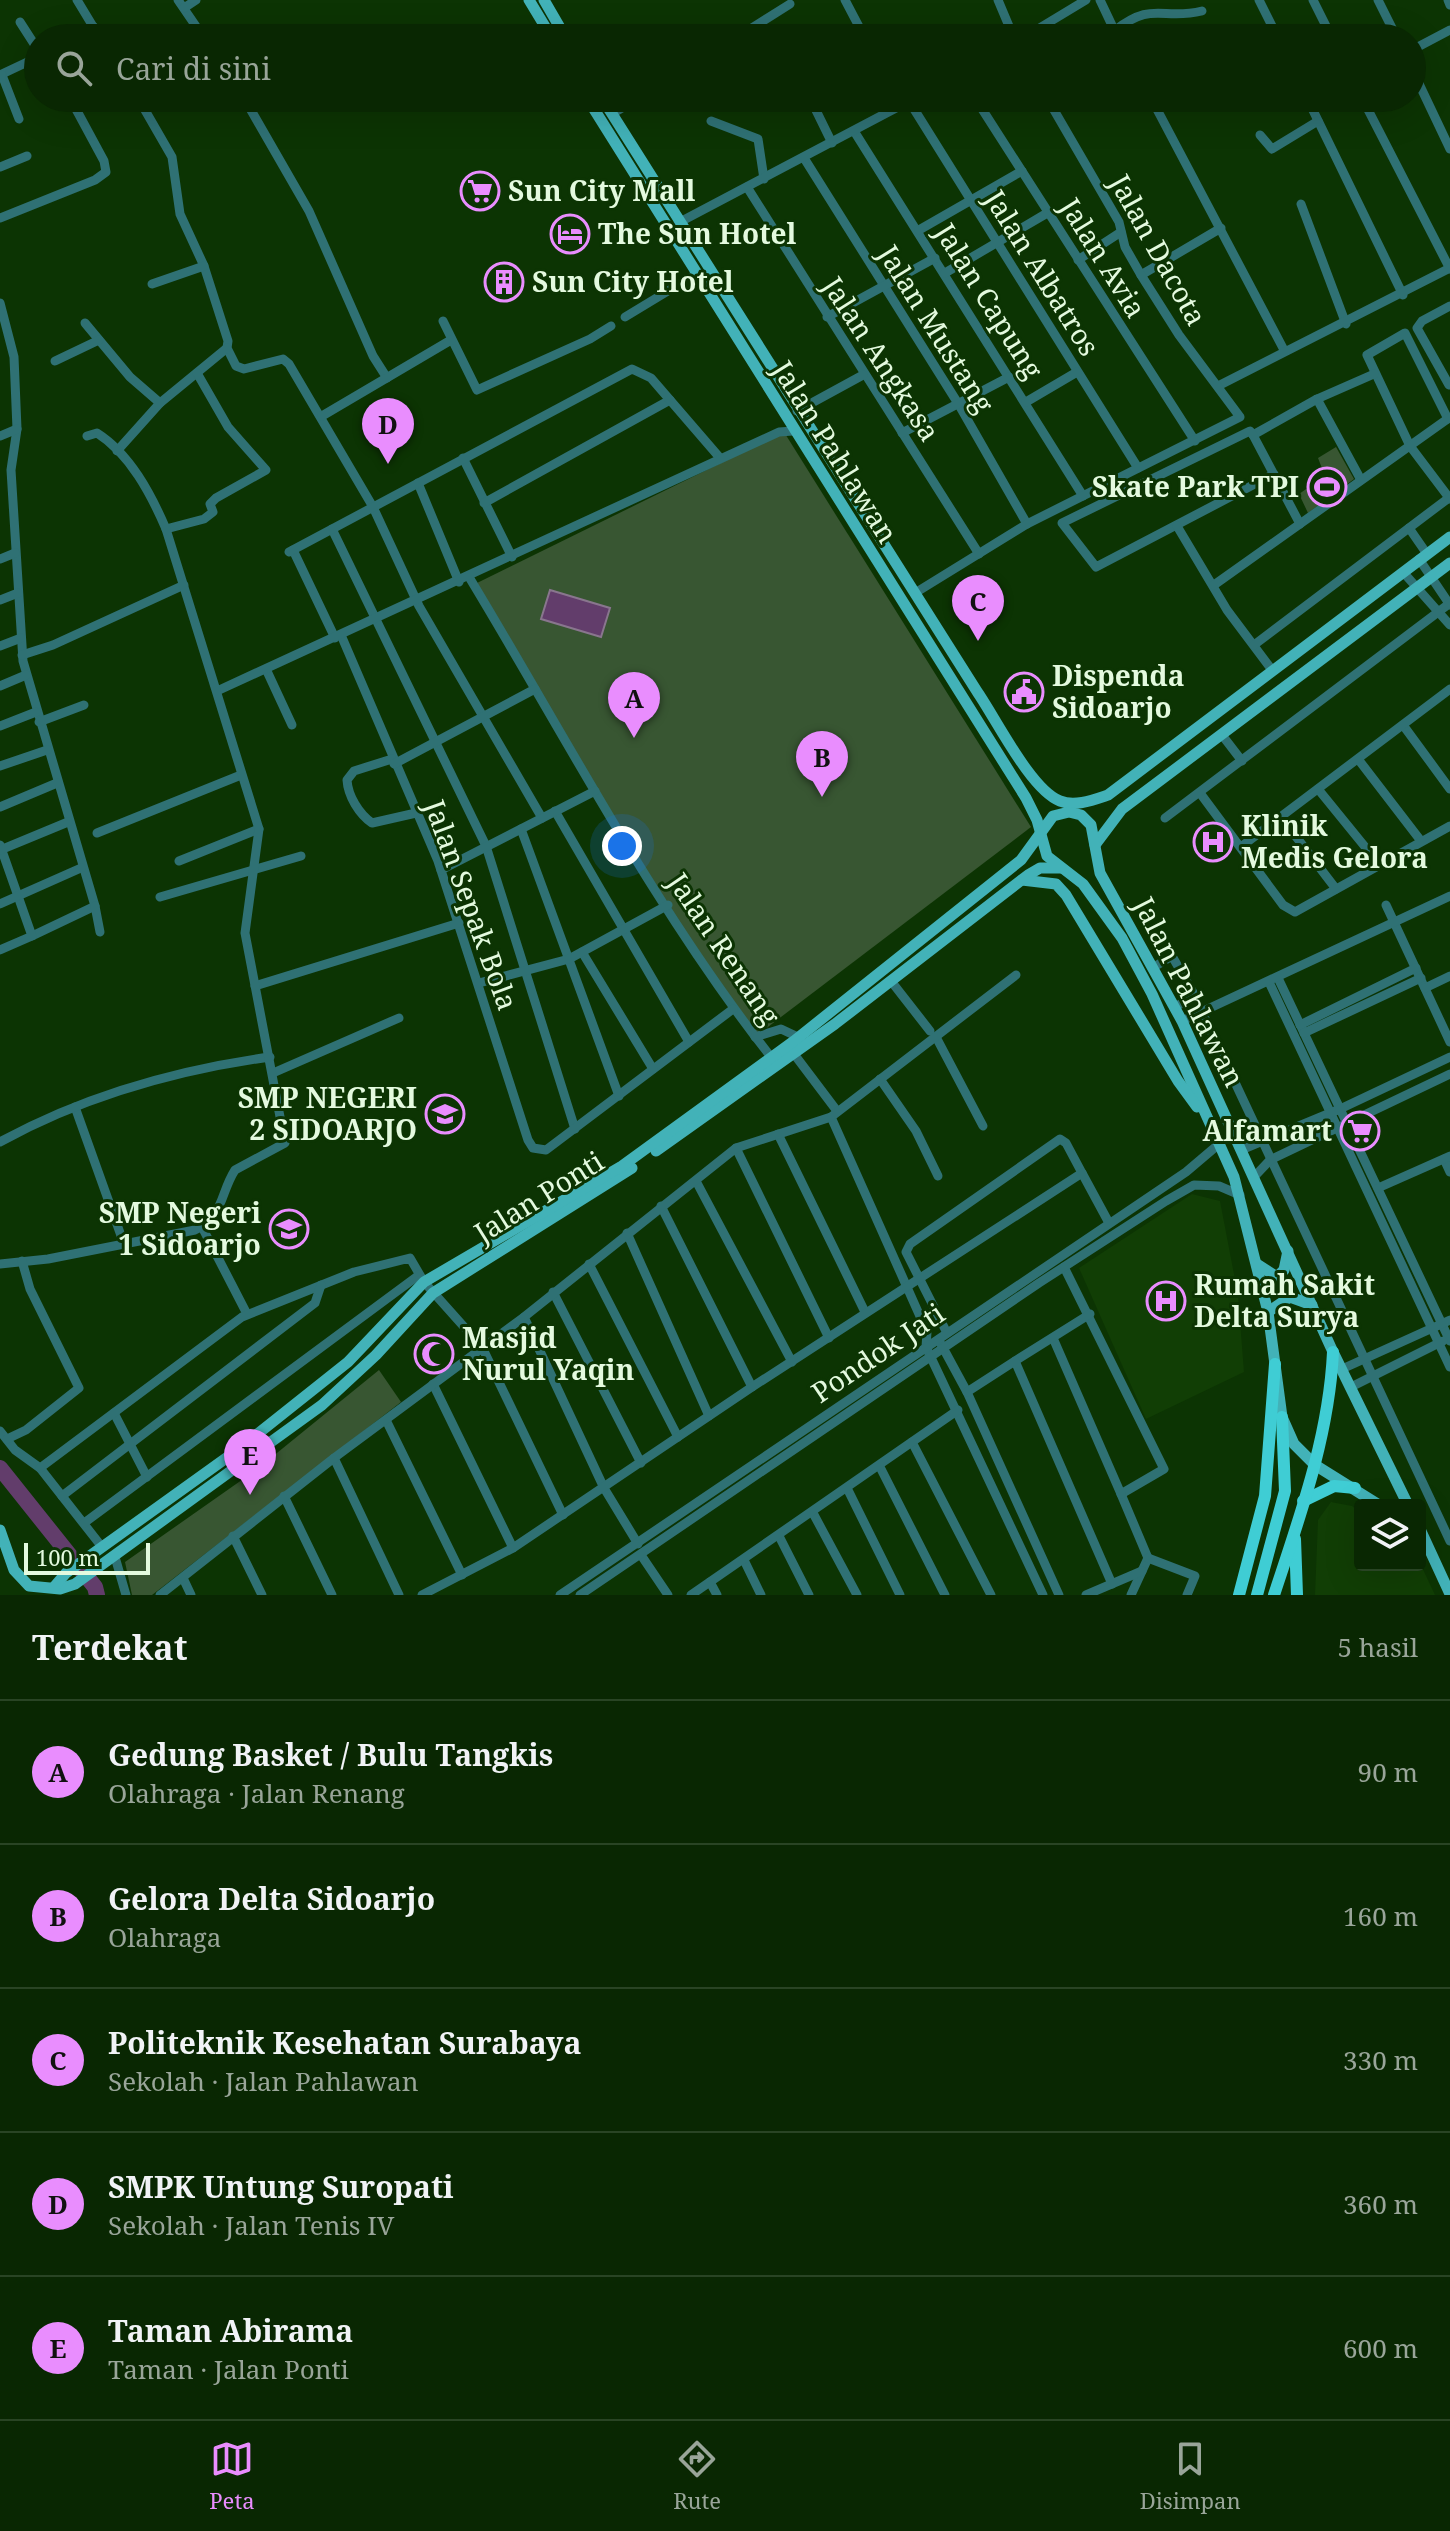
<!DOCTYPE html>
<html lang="id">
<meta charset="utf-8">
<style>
body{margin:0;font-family:"Noto Serif",serif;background:#122f0c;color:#f1f3f6}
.controls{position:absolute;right:24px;bottom:24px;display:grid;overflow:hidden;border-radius:8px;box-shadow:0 8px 32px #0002}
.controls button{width:72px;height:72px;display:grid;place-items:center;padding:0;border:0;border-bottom:2px solid #294424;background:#092702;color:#f1f3f6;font:40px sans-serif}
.scale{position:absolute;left:24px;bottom:20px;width:126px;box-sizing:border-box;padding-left:8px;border:4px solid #e4fadf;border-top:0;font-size:22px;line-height:28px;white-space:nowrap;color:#e4fadf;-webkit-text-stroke:6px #0c3403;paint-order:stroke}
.you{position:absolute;left:622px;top:846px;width:28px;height:28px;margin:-20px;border:6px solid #fff;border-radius:50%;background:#1a73e8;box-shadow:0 0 0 12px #1a73e833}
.badge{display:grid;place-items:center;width:52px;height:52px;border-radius:50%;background:#e98dfe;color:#111;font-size:26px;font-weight:700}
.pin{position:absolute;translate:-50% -66px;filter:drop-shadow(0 2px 4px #0008)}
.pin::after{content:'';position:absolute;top:42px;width:28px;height:24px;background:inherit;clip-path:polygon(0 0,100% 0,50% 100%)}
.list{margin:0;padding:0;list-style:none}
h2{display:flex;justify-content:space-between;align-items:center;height:104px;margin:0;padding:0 32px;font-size:34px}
h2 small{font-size:26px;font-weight:400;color:#99a599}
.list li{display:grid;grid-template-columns:52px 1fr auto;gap:24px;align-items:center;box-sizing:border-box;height:144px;padding:0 32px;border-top:2px solid #294424}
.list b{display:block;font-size:30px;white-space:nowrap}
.list p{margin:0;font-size:26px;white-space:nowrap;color:#99a599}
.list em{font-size:26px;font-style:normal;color:#99a599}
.icon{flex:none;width:44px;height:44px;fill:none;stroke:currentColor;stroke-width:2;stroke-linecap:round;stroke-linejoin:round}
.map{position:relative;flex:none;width:1450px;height:1595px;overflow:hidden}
.search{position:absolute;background:#092702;box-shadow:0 8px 32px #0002;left:24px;right:24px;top:24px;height:88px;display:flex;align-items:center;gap:20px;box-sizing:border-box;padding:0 28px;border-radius:44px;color:#99a599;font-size:30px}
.sheet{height:824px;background:#092702}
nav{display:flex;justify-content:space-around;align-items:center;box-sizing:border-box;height:112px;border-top:2px solid #294424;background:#092702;font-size:22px;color:#99a599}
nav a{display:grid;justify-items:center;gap:4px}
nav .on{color:#e98dfe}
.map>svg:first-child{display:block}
.built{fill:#113e05}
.green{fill:#385632}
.water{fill:#623d6b;stroke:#89768e;stroke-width:2}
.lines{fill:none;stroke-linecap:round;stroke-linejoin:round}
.river{stroke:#623d6b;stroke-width:16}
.minor{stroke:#2f7174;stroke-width:9}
.major{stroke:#42b2b8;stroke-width:11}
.highway{stroke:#3fcdd4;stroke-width:12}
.labels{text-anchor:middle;stroke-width:6;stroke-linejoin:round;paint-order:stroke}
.poi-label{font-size:28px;font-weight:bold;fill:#e4fadf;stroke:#0c3403;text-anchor:start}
.street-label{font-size:28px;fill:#e4fadf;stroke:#0c3403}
</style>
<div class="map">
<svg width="1450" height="1595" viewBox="0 0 1450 1595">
<rect width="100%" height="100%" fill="#0c3403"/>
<g class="built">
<polygon points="1192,1194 1220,1201 1238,1295 1244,1372 1146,1419 1079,1268"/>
<polygon points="1331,1502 1352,1506 1360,1513 1360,1565 1420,1563 1435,1595 1315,1595 1318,1520"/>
</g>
<g class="green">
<polygon points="784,432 1031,827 756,1036 733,1009 595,791 477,583"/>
<polygon points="1336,447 1354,479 1308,513 1299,494 1325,476 1318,458"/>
<polygon points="379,1370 401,1402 152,1595 132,1595 125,1562 256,1470"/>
</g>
<polygon class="water" points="550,590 610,608 601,637 541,619"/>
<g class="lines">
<polyline class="river" points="0,1468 95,1587 97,1595"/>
<g class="minor">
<polyline points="77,0 100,38"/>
<polyline points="178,0 204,38"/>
<polyline points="845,0 865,38"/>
<polyline points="998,0 1014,38"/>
<polyline points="1100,0 1118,38"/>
<polyline points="1259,0 1278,38"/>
<polyline points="1313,0 1332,38"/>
<polyline points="1378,0 1397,38"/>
<polyline points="1448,0 1450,5"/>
<polyline points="184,8 196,0"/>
<polyline points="20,22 38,50"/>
<path d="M1114 31C1154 0 1161 21 1202 11"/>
<polyline points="74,38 94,27"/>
<polyline points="736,38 790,4"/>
<polyline points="1023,38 1086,0"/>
<polyline points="1412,50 1450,30"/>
<polyline points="1412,69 1450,149"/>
<polyline points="0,75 38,57"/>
<polyline points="2,75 19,119"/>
<polyline points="138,98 172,157 180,214 204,266 228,341 227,348 236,366 244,369 283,359 289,364 373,507 419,606 542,818"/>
<polyline points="244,98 309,211 373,356 387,378"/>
<polyline points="810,98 832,143"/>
<polyline points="975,98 1195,441"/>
<polyline points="1151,98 1284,350"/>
<polyline points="1307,98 1403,295"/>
<polyline points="1362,98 1450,269"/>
<polyline points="909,101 1138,468"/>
<polyline points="612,114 639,98"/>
<polyline points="711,121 758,139 764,179"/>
<polyline points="854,131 1083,496"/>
<polyline points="1260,135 1272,149 1318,121"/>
<polyline points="804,158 959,405 1027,524"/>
<polyline points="0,167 27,156"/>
<polyline points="747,187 979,554"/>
<polyline points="1301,204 1346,324"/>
<polyline points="0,218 95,180 106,172 104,161 70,98"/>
<polyline points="678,223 915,98"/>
<polyline points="919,230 1022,171"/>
<polyline points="1078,260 1121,232"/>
<polyline points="945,273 1049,212"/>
<polyline points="1141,275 1221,228"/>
<polyline points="152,284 204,266"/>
<polyline points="0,303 14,357 17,429 11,470 23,661 95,906 32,936"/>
<polyline points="625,317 696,274"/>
<polyline points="827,317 935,258"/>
<polyline points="443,321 477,390 590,339 611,326"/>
<polyline points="85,323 130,377 160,403"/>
<polyline points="55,361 99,340"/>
<polyline points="1449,385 1417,328 1422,321 1450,306"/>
<polyline points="1218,386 1450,268"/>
<polyline points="1317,399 1361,480"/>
<polyline points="1026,402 1077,372"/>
<polyline points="797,411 863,375"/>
<polyline points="322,416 451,340"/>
<polyline points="1448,419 1405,333 1367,355 1410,446 1450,499"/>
<polyline points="902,433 1009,377"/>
<polyline points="1253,435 1317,399 1374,374"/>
<polyline points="0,436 17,429"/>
<polyline points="117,451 160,403 227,348"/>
<polyline points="463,458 512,557"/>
<polyline points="1274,474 1096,567 1062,523 1250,431 1253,435 1300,524"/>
<polyline points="418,483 459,582"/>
<polyline points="484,503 670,400"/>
<polyline points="1177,526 1227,610 1272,670"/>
<polyline points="1409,528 1427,554"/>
<polyline points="166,529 204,519 213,512 210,504 216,498 266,470 228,427 197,373"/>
<polyline points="332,529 486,846 575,1129"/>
<polyline points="293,550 335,638"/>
<polyline points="289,552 632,369 651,378 720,458"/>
<polyline points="0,559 15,553"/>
<polyline points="1419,559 1450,605"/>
<polyline points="1403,572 1450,625"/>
<path d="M469 577C566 737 655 910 771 1057"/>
<polyline points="1214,585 1449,418"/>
<polyline points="915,593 1027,524 1240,417 1179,335 1141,275 1125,247 1119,222 1047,98"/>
<polyline points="0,600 18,593"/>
<polyline points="341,635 438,861 528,1140 533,1148 546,1150 733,1009"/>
<polyline points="1254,645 1450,497"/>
<polyline points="0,646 21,638"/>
<polyline points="22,655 53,645 184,585"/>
<polyline points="266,669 292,725"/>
<polyline points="0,686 26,675"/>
<polyline points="217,691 779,432 793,431"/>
<polyline points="39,722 84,705"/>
<polyline points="1403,725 1450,789"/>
<polyline points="0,726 36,712"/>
<polyline points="1222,735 1242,761"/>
<path d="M392 759 354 771 347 780C348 796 359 814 372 823L416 813"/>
<polyline points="1358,759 1421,841"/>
<polyline points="394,764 535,689"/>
<polyline points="0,766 47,750"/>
<polyline points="1318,789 1379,864"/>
<polyline points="1200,793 1283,905 1295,912 1450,826"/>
<polyline points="0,807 57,783"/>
<polyline points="555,811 689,1042"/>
<polyline points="1281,817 1336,889"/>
<polyline points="1165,818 1450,603"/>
<polyline points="521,829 619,1096"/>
<polyline points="97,833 241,775"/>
<polyline points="0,845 32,936 0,950"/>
<polyline points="1242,846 1450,689"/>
<polyline points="0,850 68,822"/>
<polyline points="179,861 259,829"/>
<polyline points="441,870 595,791"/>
<polyline points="160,897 301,856"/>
<polyline points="0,904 81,868"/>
<polyline points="1386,905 1450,1042"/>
<polyline points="95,906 100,932"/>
<polyline points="582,952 653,1069"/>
<polyline points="1154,967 1172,956 1195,996 1175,1007"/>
<polyline points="1278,978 1450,1341"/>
<polyline points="891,981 930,1031"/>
<polyline points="1269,982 1450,1367"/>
<polyline points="479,983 569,959 668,905"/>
<polyline points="255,986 459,923"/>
<polyline points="1425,988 1450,976"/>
<polyline points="1202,1012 1450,1541"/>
<polyline points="1182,1021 1450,896"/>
<polyline points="1300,1025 1416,968"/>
<polyline points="1304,1033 1421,978"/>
<polyline points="755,1037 781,1029 798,1037"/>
<polyline points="936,1037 983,1126"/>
<polyline points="794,1054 837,1111"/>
<polyline points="273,1073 399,1018"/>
<polyline points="880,1079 916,1131 938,1176"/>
<polyline points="75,1107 124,1244"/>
<polyline points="831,1117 927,1332 926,1347 1043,1595"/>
<polyline points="778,1134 865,1312"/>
<path d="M0 1142C84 1096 176 1070 270 1057"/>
<polyline points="736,1148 829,1338"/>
<polyline points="1241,1150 1340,1109 1450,1057"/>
<polyline points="1444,1159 1450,1172"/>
<polyline points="1254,1177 1270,1160 1450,1074"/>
<polyline points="696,1181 792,1362"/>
<polyline points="1378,1188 1450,1156"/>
<polyline points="661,1206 752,1387"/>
<polyline points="202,1227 247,1314"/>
<polyline points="627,1233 709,1416"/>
<path d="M0 1264 48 1259 195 1230C224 1217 220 1193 235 1170L285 1143 245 933 259 829 166 529C151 494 130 454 97 433L87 436"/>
<polyline points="589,1264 678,1437"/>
<polyline points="1064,1267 1164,1469 1121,1494 1148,1558 1131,1595"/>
<polyline points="553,1292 641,1463"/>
<polyline points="524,1317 604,1488 638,1544"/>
<polyline points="947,1333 906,1252 910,1244 1060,1139 1066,1143 1082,1173"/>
<polyline points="1053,1338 1121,1494"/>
<polyline points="941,1344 967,1392 1059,1595"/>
<polyline points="1015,1361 1090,1314"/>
<polyline points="1342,1369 1450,1320"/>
<polyline points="433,1384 513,1548"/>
<polyline points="1351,1387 1443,1341"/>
<polyline points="967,1392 1015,1361 1112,1584"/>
<polyline points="114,1413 147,1477"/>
<polyline points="386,1420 462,1575"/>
<polyline points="0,1431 15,1450 40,1468 102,1547"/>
<polyline points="7,1439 26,1430 79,1388 30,1289 22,1261"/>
<polyline points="912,1442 991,1595"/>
<polyline points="334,1458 399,1595"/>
<polyline points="880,1467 945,1595"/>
<polyline points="40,1468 242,1317 354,1272 410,1258 424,1282 482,1347 563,1515"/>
<polyline points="848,1490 900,1595"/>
<polyline points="62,1496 315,1303 321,1285"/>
<polyline points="284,1496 332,1595"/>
<polyline points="813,1513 857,1595"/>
<polyline points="84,1523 419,1275"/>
<polyline points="233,1536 262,1595"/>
<polyline points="779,1536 809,1595"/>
<polyline points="641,1555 668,1595"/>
<polyline points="115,1557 126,1595"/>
<polyline points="1148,1558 1195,1576 1187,1595"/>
<polyline points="744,1560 761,1595"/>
<polyline points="183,1578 191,1595"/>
<polyline points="710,1582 717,1595"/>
<polyline points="160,1595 334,1458 524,1317 736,1148 831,1117 1016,975"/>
<polyline points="422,1595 513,1548 752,1387 1082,1173 1109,1223"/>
<polyline points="560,1595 1186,1172 1219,1144"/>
<polyline points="580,1595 1039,1283 1166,1201 1194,1185 1219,1186 1240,1195"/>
<polyline points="691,1595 958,1410"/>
<polyline points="1086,1595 1142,1571"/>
</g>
<g class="major">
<polyline points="529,0 552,38"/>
<polyline points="544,0 566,38"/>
<polyline points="587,98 1026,798 1037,820 1047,856 1083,884 1122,938 1152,994 1234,1177 1268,1312 1282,1417 1294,1444 1315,1465 1379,1505"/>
<path d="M602 98 978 693C996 719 1031 790 1060 801 1075 807 1093 800 1108 795L1450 537"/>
<polyline points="1095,845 1122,809 1450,563"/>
<polyline points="1022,880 1056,884 1066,895 1178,1081 1197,1107"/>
<polyline points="656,1151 835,1024 1028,875 1040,868 1061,868"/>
<polyline points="1257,1264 1277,1277 1284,1270 1288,1251"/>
<polyline points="1268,1312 1290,1297 1312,1305"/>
<polyline points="1420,1529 1450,1594"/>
<polyline points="0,1530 14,1570 29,1586 60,1589 75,1584 322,1405 376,1355 433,1293 632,1168"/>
<polyline points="54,1587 66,1573 236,1451 348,1362 424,1282 622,1166 794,1041 1021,860 1053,816 1069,812 1081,815 1091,825 1100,873 1182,1021 1333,1352 1408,1505"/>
</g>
<g class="highway">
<polyline points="1303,1501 1334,1486 1355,1488"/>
<polyline points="1295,1539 1297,1595"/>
<polyline points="1239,1595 1265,1496 1275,1364"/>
<polyline points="1257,1595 1285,1491 1282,1417"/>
<path d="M1274 1595C1300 1516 1329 1436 1333 1352"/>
</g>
</g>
<defs>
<symbol id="supermarket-ring" viewBox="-11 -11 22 22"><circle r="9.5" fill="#0c3403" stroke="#e98dfe" stroke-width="1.5"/><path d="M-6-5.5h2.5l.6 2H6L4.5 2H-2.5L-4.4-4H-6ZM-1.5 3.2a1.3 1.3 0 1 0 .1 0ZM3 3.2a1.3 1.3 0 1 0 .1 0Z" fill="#e98dfe"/></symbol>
<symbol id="hotel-ring" viewBox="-11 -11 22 22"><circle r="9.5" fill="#0c3403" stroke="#e98dfe" stroke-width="1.5"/><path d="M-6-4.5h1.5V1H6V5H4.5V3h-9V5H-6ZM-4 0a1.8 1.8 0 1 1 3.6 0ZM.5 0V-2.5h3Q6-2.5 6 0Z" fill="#e98dfe"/></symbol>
<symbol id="building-ring" viewBox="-11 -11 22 22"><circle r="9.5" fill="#0c3403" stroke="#e98dfe" stroke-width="1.5"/><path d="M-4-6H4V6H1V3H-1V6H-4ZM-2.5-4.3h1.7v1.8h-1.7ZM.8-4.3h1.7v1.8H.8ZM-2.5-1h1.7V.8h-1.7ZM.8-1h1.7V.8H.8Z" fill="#e98dfe"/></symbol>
<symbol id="stadium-ring" viewBox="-11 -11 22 22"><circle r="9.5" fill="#0c3403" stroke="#e98dfe" stroke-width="1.5"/><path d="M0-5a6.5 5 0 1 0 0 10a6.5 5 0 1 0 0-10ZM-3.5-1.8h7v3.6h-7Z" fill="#e98dfe"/></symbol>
<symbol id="civic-ring" viewBox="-11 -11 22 22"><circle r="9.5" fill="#0c3403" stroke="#e98dfe" stroke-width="1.5"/><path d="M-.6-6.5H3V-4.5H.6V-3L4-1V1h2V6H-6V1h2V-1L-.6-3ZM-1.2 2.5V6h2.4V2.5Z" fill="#e98dfe"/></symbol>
<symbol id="hospital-ring" viewBox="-11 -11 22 22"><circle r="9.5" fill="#0c3403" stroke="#e98dfe" stroke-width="1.5"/><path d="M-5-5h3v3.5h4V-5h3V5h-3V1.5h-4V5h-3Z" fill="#e98dfe"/></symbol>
<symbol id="school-ring" viewBox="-11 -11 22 22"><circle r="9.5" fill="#0c3403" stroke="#e98dfe" stroke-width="1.5"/><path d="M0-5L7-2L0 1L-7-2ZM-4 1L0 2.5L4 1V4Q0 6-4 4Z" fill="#e98dfe"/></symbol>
<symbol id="mosque-ring" viewBox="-11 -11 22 22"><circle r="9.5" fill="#0c3403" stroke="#e98dfe" stroke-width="1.5"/><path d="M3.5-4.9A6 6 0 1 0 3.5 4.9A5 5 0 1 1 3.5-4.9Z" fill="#e98dfe"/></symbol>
</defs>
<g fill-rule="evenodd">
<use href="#supermarket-ring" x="458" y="169" width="44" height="44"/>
<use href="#hotel-ring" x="548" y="212" width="44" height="44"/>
<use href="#building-ring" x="482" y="260" width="44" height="44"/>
<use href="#stadium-ring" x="1305" y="465" width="44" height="44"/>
<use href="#civic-ring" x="1002" y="670" width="44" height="44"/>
<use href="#hospital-ring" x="1191" y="820" width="44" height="44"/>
<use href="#school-ring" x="423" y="1092" width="44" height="44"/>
<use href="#supermarket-ring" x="1338" y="1109" width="44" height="44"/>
<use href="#school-ring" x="267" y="1207" width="44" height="44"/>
<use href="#hospital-ring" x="1144" y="1279" width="44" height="44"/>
<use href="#mosque-ring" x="412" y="1332" width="44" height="44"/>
</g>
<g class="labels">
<g class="poi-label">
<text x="508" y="201">Sun City Mall</text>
<text x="598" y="244">The Sun Hotel</text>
<text x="532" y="292">Sun City Hotel</text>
<text x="1299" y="497" text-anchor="end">Skate Park TPI</text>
<text x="1052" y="686">Dispenda<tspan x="1052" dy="32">Sidoarjo</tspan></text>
<text x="1241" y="836">Klinik<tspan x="1241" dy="32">Medis Gelora</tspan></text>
<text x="417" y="1108" text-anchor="end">SMP NEGERI<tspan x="417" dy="32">2 SIDOARJO</tspan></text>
<text x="1332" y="1141" text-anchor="end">Alfamart</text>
<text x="261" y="1223" text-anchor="end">SMP Negeri<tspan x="261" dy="32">1 Sidoarjo</tspan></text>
<text x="1194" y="1295">Rumah Sakit<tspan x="1194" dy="32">Delta Surya</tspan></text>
<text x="462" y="1348">Masjid<tspan x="462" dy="32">Nurul Yaqin</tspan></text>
</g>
<g class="street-label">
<text transform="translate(1158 250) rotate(61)" y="10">Jalan Dacota</text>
<text transform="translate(1103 258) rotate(58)" y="10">Jalan Avia</text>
<text transform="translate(1042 273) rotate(58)" y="10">Jalan Albatros</text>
<text transform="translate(989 301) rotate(58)" y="10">Jalan Capung</text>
<text transform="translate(936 329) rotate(58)" y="10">Jalan Mustang</text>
<text transform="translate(881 359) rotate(57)" y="10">Jalan Angkasa</text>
<text transform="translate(835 452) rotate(58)" y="10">Jalan Pahlawan</text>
<text transform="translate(471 905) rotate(70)" y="10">Jalan Sepak Bola</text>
<text transform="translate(724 949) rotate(56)" y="10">Jalan Renang</text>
<text transform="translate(1189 992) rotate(63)" y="10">Jalan Pahlawan</text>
<text transform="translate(539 1197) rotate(-32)" y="10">Jalan Ponti</text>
<text transform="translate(878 1353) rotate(-34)" y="10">Pondok Jati</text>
</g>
</g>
</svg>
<div class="controls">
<button><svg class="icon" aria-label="layers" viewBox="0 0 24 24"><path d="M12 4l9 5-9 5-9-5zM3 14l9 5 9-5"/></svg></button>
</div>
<div class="scale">100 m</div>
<div class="you"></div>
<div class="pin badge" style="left:634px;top:738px">A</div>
<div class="pin badge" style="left:822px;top:797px">B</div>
<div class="pin badge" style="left:978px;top:641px">C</div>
<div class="pin badge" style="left:388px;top:464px">D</div>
<div class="pin badge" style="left:250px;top:1495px">E</div>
<div class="search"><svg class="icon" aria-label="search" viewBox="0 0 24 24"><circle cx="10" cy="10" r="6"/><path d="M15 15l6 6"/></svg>Cari di sini</div>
</div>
<section class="sheet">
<h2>Terdekat<small>5 hasil</small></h2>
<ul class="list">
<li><span class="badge">A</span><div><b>Gedung Basket / Bulu Tangkis</b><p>Olahraga · Jalan Renang</p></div><em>90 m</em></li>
<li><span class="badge">B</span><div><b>Gelora Delta Sidoarjo</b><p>Olahraga</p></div><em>160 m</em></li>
<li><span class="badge">C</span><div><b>Politeknik Kesehatan Surabaya</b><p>Sekolah · Jalan Pahlawan</p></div><em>330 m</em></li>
<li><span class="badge">D</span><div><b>SMPK Untung Suropati</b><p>Sekolah · Jalan Tenis IV</p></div><em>360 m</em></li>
<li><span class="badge">E</span><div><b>Taman Abirama</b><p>Taman · Jalan Ponti</p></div><em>600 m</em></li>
</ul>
</section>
<nav>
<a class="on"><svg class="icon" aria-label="map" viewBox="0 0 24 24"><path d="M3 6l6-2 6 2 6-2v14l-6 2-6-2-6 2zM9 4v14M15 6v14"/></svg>Peta</a>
<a><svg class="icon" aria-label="directions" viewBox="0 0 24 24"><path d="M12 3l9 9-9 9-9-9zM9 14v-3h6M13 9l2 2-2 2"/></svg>Rute</a>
<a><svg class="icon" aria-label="saved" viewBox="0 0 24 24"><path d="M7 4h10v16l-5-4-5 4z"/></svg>Disimpan</a>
</nav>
